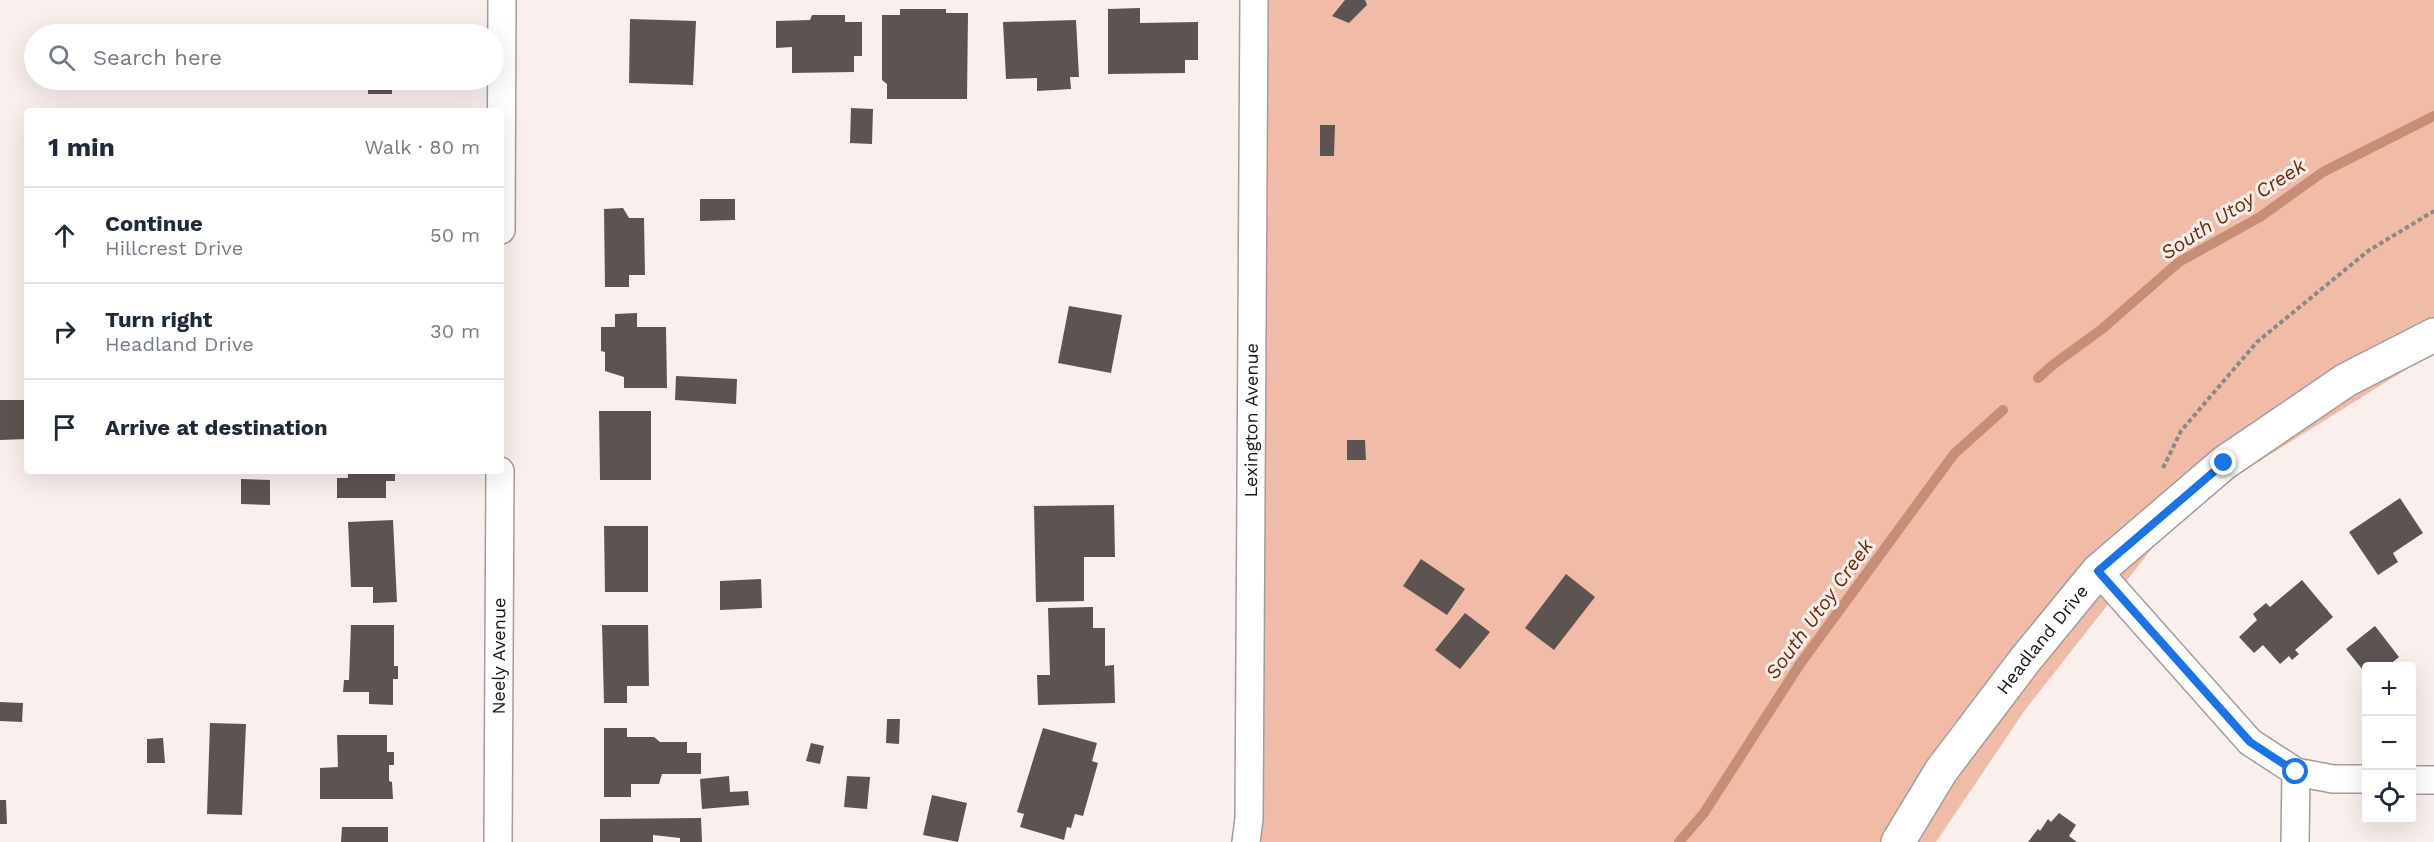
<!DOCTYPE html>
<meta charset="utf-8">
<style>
body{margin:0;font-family:"Work Sans",sans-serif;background:#f2f2f3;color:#1f2937}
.controls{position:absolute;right:18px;bottom:18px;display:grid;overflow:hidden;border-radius:6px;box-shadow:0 6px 24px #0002}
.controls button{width:54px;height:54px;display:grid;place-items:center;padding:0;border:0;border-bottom:2px solid #e0e1e3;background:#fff;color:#1f2937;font:30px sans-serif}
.stop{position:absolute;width:18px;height:18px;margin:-14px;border:4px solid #1a73e8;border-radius:50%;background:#fff}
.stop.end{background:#1a73e8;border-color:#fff;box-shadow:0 2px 6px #0008}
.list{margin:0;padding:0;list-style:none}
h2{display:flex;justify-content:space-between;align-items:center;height:78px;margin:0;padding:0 24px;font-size:26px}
h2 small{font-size:20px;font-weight:400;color:#747a83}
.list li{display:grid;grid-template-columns:39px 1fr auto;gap:18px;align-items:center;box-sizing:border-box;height:96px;padding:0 24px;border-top:2px solid #e0e1e3}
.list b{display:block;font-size:22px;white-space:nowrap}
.list p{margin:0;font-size:20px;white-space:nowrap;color:#747a83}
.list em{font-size:20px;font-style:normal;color:#747a83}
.icon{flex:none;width:33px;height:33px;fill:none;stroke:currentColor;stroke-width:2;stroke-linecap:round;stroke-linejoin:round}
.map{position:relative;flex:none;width:2434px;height:842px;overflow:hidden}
.search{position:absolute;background:#fff;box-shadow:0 6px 24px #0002;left:24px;top:24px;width:480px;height:66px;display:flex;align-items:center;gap:15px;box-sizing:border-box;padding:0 21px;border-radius:33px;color:#747a83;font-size:22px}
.panel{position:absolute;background:#fff;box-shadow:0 6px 24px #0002;left:24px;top:108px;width:480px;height:366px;border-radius:6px}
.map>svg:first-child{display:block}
.green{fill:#f1bca7}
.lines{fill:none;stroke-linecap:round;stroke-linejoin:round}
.stream{stroke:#c88d75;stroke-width:10}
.building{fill:#5b5451}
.street-casing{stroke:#a49c99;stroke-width:30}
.secondary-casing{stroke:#a49c99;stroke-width:36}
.path{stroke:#8d8785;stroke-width:4;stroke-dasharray:4.5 3;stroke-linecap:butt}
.street{stroke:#fff;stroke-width:27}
.secondary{stroke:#fff;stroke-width:33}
.route{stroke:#1a73e8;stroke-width:8}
.labels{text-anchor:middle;stroke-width:6;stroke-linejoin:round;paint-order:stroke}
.street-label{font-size:18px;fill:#161312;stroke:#f9f0ed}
.water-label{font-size:20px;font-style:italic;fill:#702803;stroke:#f9f0ed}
</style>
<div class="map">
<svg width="2434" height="842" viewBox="0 0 2434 842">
<rect width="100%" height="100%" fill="#f9f0ed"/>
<polygon class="green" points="1251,0 2434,0 2434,352 2183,509 2025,710 1936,842 1242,842"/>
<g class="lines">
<g class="stream">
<polyline points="2038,378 2054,364 2102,329 2179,262 2260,217 2323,172 2434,116"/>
<polyline points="1679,842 1704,813 1800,664 1954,454 2003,410"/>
</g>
</g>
<g class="building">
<polygon points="1345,0 1365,0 1367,5 1349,23 1332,16"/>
<polygon points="1140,8 1140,23 1198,22 1198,60 1185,60 1185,73 1108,74 1108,9"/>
<polygon points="900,9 946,9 946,13 968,13 967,99 887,99 887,84 882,80 882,15 900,15"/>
<polygon points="812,15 845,15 845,22 862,22 862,56 854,56 854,72 792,73 792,47 776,48 776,21 810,20"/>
<polygon points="630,19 696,21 693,85 629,83"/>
<polygon points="1076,20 1079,77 1070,77 1071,89 1037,91 1037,78 1006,79 1003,22"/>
<polygon points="145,24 227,25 227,34 145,34"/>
<polygon points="316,27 339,28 339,34 315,34"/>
<rect x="144" y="80" width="82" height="5"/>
<polygon points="315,80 392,80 392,94 368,94 368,90 315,90"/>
<polygon points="851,108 873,109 872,144 850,143"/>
<polygon points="1320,125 1335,125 1334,156 1320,156"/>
<polygon points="700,199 735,199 735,220 700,221"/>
<polygon points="623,208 629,218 644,218 645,275 629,275 629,287 605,287 604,209"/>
<polygon points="1069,306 1122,315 1111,373 1058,363"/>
<polygon points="637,313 637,327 666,327 667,388 624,388 624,377 605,371 605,352 601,351 601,327 615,327 615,314"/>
<polygon points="676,376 737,379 736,404 675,400"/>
<polygon points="0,400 27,400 27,439 0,440"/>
<polygon points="599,411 651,411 651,480 600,480"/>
<polygon points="1347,440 1365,440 1366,460 1347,460"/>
<polygon points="348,471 395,471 395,481 386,481 386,498 337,498 337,478 348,478"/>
<polygon points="241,479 270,480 270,505 241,504"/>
<polygon points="2400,498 2423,533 2393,553 2398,562 2378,575 2349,532"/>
<polygon points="1114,505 1115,557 1084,557 1084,601 1036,602 1034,506"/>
<polygon points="393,520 397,602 373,603 373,587 351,587 348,522"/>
<polygon points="604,526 648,526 648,592 605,592"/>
<polygon points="1421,559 1465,589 1447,615 1403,586"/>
<polygon points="1566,574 1595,597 1554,650 1525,628"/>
<polygon points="761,579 762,608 720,610 720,581"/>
<polygon points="2302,580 2333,617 2295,650 2299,654 2292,660 2289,656 2280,664 2263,645 2254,653 2239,637 2257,620 2253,614 2266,603 2270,607"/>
<polygon points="1093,607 1093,628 1105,628 1105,666 1114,665 1115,703 1038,705 1037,675 1050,675 1048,608"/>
<polygon points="1465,613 1490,632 1460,669 1435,650"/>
<polygon points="351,625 394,625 394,666 398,666 398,679 393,679 393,705 369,704 369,692 343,692 344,680 349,680"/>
<polygon points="602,625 648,625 649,686 627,686 627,703 604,703"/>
<polygon points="2375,626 2399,657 2388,666 2366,666 2366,674 2346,649"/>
<polygon points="0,702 23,703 22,722 0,721"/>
<polygon points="887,719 900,719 899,744 886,743"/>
<polygon points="210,723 246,724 242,815 207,814"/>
<polygon points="604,728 627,728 627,737 654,737 660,742 687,742 687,753 701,753 701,774 662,774 659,784 631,784 631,797 604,797"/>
<polygon points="1043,728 1097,743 1092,761 1098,763 1083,816 1075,814 1071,828 1067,827 1064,840 1020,827 1024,814 1017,812"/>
<polygon points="337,735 387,735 387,752 394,752 394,765 389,765 389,781 392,782 393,799 320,799 320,768 338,767"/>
<polygon points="163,738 165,763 147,763 147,739"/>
<polygon points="811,743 824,746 820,764 806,761"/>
<polygon points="729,776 730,792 748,791 749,805 702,809 700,779"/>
<polygon points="847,776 870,777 867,809 844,807"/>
<polygon points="932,795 967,803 958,842 923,835"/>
<polygon points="0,800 6,800 7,824 0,824"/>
<polygon points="2059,813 2076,825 2069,836 2077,842 2028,842 2038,829 2040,831 2048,819 2051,822"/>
<polygon points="701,818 702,842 680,842 680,838 653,835 653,842 600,842 600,819"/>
<polygon points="342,827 388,827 388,842 341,842"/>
</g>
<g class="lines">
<defs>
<g id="street">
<polyline points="501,230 502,0"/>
<polyline points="2098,571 2250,742 2296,772 2333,779 2366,779"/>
<polyline points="2412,780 2434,780"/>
<path id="s1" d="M498 842 500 471"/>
<path id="s2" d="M1246 842 1249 819 1254 0"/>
<polyline points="2295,842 2296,772"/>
</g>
<g id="secondary">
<path id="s3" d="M1898 842 1941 771 2025 660 2098 571 2224 463 2346 380 2434 335"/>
</g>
</defs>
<use href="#street" class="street-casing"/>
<use href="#secondary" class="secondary-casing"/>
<polyline class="path" points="2163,468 2181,431 2257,342 2368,251 2434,211"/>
<use href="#street" class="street"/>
<use href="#secondary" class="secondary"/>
</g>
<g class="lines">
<polyline class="route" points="2224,463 2098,571 2250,742 2296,772"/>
</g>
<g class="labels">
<g class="street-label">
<text dy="6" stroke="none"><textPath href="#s2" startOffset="422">Lexington Avenue</textPath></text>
<text dy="6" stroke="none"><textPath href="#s3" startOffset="249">Headland Drive</textPath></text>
<text dy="6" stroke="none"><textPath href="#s1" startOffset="186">Neely Avenue</textPath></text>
</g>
<g class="water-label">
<text transform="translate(2233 209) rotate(-33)" y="7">South Utoy Creek</text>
<text transform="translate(1819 609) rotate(-54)" y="7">South Utoy Creek</text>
</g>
</g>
</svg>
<div class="controls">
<button>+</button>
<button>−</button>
<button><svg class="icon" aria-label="locate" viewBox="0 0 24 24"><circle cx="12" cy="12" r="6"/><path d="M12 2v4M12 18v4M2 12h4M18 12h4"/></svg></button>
</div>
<div class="stop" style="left:2296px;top:772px"></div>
<div class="stop end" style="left:2224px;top:463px"></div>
<div class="search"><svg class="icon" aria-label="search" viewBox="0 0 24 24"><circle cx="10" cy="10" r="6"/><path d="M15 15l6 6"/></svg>Search here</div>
<section class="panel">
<h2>1 min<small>Walk · 80 m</small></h2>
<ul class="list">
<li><svg class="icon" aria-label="ahead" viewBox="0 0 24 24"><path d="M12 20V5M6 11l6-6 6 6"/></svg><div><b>Continue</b><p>Hillcrest Drive</p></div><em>50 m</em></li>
<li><svg class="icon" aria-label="right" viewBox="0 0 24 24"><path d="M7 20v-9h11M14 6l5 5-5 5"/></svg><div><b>Turn right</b><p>Headland Drive</p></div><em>30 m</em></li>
<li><svg class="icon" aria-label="arrive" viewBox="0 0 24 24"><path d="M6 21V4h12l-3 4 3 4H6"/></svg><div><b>Arrive at destination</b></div></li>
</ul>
</section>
</div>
